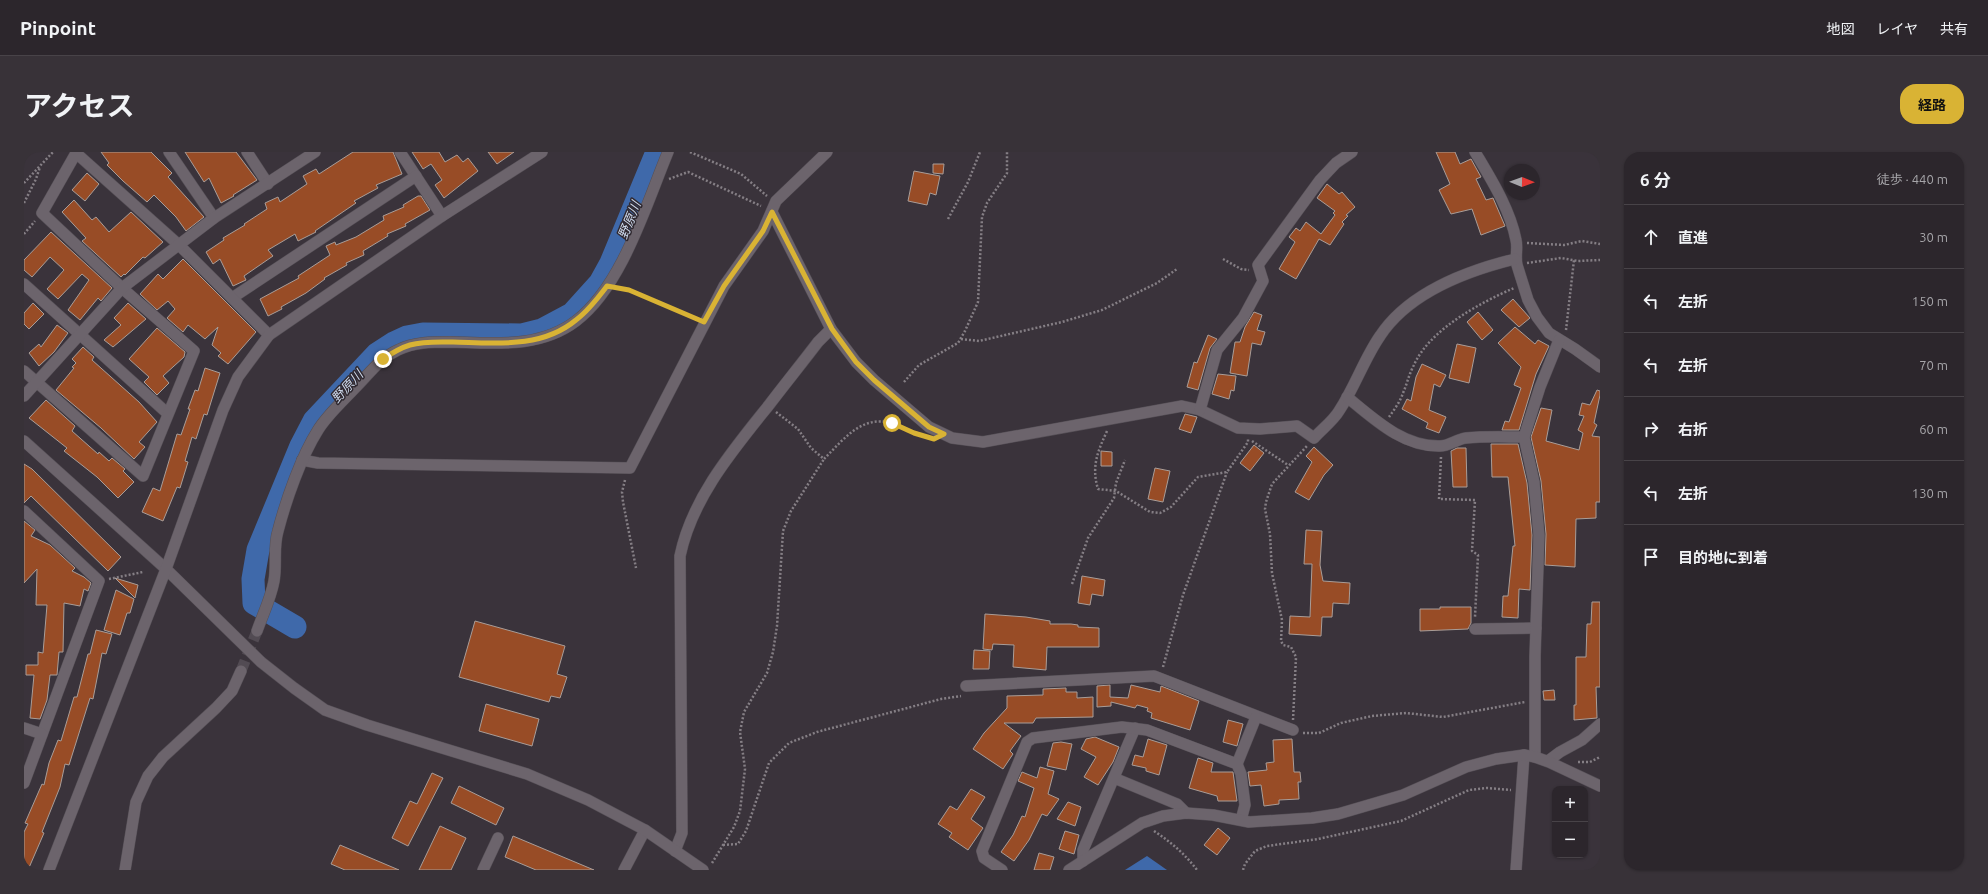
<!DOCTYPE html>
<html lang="ja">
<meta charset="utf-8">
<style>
body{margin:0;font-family:Ubuntu,"Noto Sans JP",sans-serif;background:#383238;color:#f1f3f6}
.controls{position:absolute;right:12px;bottom:12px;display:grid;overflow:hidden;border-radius:8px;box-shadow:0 1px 3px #0004}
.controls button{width:36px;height:36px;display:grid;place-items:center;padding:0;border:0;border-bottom:1px solid #484348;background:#2c262c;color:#f1f3f6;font:20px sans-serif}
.compass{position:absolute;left:1480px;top:12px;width:36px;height:36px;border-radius:50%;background:#2c262c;box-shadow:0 1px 3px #0004;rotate:91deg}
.stop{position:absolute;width:12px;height:12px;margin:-9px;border:3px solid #d9b334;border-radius:50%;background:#fff}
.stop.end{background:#d9b334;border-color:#fff;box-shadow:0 1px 4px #0008}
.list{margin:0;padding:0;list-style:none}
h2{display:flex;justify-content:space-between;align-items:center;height:52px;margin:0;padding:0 16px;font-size:17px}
h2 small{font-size:13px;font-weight:400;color:#a6a5a9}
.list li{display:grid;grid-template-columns:26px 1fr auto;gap:12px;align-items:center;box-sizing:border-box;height:64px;padding:0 16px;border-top:1px solid #484348}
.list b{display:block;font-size:15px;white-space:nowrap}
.list em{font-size:13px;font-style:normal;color:#a6a5a9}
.icon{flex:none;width:22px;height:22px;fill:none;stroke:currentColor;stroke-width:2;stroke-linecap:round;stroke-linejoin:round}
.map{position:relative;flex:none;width:1576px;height:718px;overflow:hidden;border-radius:16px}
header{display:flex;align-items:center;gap:24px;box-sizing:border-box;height:56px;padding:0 20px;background:#2c262c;border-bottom:1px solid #484348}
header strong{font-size:19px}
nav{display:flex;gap:22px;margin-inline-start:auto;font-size:14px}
.intro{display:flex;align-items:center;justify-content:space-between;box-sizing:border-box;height:96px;padding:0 24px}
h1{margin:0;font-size:28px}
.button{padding:10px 18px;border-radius:16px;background:#d9b334;color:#111;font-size:14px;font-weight:700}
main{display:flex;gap:24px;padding:0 24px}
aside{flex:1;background:#2c262c;border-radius:16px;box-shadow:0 1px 3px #0004}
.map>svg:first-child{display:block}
.water{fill:#3f69aa}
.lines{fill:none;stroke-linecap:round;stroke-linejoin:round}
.river{stroke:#3f69aa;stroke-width:23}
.building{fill:#984c26;stroke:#a99d98}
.minor-tunnel{stroke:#524b53;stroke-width:11;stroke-dasharray:11 5.5;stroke-linecap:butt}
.minor-casing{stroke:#554f56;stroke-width:12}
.tertiary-casing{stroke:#554f56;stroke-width:12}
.path{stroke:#857f85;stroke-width:2.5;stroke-dasharray:2 2;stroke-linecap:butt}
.minor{stroke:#6c646c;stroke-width:11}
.tertiary{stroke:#6c646c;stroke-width:11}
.route{stroke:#d9b334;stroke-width:5}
.labels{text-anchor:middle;stroke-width:3;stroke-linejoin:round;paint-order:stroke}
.water-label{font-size:13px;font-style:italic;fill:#cedaed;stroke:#302930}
</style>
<header>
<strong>Pinpoint</strong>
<nav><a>地図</a><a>レイヤ</a><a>共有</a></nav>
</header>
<div class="intro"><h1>アクセス</h1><a class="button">経路</a></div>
<main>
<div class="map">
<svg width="1576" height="718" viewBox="0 0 1576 718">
<rect width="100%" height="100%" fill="#3a333b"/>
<polygon class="water" points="1123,704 1143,718 1101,718"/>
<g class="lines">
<polyline class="river" points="271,475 230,451 229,427 234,398 277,294 290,269 353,202 370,191 383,185 399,182 498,183 518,178 548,162 576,131 587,111 633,0"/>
</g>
<g class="building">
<polygon points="77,0 127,0 148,21 144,25 180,65 162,79 152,65 130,43 123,50 99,29 83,13 85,11"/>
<polygon points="161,0 212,0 233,28 209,43 210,44 197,51 185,26 180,30"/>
<polygon points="329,0 369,0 378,22 352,33 354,36 330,49 332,51 291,79 292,80 274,89 271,82 244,98 249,104 220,124 222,128 209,134 196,107 189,112 182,100 200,88 199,86 221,73 220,72 243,57 241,51 254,45 256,50 283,32 279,24 292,17 295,22"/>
<polygon points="388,0 415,0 421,10 433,3 439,10 444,6 454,19 420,46 411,33 418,28 407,12 399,17"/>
<polygon points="464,0 490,0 473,12"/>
<polygon points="1412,0 1431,0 1436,12 1447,7 1457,25 1452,27 1462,48 1469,46 1481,74 1457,83 1448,57 1427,62 1415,38 1426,32"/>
<polygon points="909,12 920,12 919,22 909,21"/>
<polygon points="890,19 916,24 912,43 906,41 903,53 884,49"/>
<polygon points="63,21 75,32 61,49 48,38"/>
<polygon points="1303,32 1315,42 1318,40 1331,55 1322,63 1324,64 1318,70 1320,72 1306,93 1295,87 1272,127 1255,117 1271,90 1265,85 1272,76 1276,79 1282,70 1297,82 1311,63 1309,61 1311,59 1293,46"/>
<polygon points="394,44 397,44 406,58 381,72 382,74 363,82 364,84 339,99 340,103 322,111 323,113 300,126 301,127 282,141 257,155 258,157 244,164 236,147 275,126 274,124 306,103 302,94 311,90 312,93 332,85 360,68 359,64 380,55 379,53"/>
<polygon points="50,48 68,68 72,65 85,80 107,60 139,90 121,106 119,105 101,123 100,122 97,125 58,89 62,86 38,60"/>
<polygon points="27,80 88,136 77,149 74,146 56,168 44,158 65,128 58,122 34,147 23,137 40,118 26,105 8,125 0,118 0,108"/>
<polygon points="159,107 232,180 204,212 194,204 197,201 188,193 194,175 181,187 164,173 159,180 143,166 151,157 144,149 133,158 116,142 134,122 139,127"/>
<polygon points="1489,147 1506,166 1495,175 1477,158"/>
<polygon points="9,151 20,162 5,177 0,172 0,161"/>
<polygon points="104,151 122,167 89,195 80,188 97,173 90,166"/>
<polygon points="1230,160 1238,163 1233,178 1241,180 1237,193 1228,191 1223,224 1206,221 1211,190 1216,190 1221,175"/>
<polygon points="1454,160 1469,178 1458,188 1443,170"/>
<polygon points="33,173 44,181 30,200 15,214 5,201 15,192 17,195"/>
<polygon points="1491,175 1511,192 1514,188 1525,194 1512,222 1495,278 1478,278 1481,269 1485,270 1497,236 1490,233 1497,215 1474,191"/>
<polygon points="133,176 161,200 160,205 139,224 145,231 133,243 120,230 125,225 105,207"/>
<polygon points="1184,183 1193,187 1186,196 1174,238 1163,235 1170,210 1173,211"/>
<polygon points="1433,192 1452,196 1445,231 1425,226"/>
<polygon points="59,195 70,205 68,208 115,250 133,270 115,290 121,295 110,307 77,276 32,238 50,216 48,215 52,211 48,207"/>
<polygon points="1398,212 1422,223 1416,235 1410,232 1405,258 1422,265 1415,281 1402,276 1404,271 1378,257 1383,247 1387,249 1392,225"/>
<polygon points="181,216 196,221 183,263 180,262 172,287 168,285 161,309 164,310 156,336 153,335 139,369 118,360 129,336 136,339 153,282 157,283 166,257 164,257 171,238 174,239"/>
<polygon points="1194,222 1212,224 1210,239 1207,238 1205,247 1188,242"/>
<polygon points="1573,238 1576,239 1576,243 1570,271 1573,273 1568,284 1576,285 1576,350 1572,350 1572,366 1552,367 1551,415 1521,413 1522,382 1517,329 1507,285 1517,256 1528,258 1522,289 1555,298 1559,281 1554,278 1560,264 1555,263 1558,251 1566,253"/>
<polygon points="22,248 51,274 48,279 74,302 75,300 85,309 88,306 101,317 99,319 110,330 94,346 73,325 40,299 43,296 5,266"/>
<polygon points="1161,262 1173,265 1167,281 1155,277"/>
<polygon points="1467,292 1494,292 1503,331 1508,383 1506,438 1495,437 1494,466 1478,465 1479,444 1484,444 1489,394 1491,394 1484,325 1468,325"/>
<polygon points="1230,293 1240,301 1226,319 1216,311"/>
<polygon points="1290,295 1309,313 1300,323 1285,348 1271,340 1288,310 1282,304"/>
<polygon points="1433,296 1442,296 1443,335 1429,335 1427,299"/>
<polygon points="1077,299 1088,300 1088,314 1077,314"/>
<polygon points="0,312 8,317 97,405 84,419 7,344 0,351"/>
<polygon points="1131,316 1146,319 1139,350 1124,347"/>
<polygon points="0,369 11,378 7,384 26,393 51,416 48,419 60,425 67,431 64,439 60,437 56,454 40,451 39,500 35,500 33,523 26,523 23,548 16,567 6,566 10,523 2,523 2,513 14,513 14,500 19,501 23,453 12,453 13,417 0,431"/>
<polygon points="1282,378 1298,379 1296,413 1299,429 1326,431 1325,452 1309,451 1308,465 1298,465 1297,484 1265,482 1266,464 1286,465 1288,412 1280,412"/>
<polygon points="1058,424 1081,428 1079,444 1068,442 1066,453 1054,451"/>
<polygon points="91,426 114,433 111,446"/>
<polygon points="92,438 110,447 106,461 103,461 96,483 80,478"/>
<polygon points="1568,450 1576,450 1576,535 1572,535 1573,566 1550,568 1550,553 1552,553 1552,505 1562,505 1563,472 1567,472"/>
<polygon points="1416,455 1447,455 1447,471 1444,477 1396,479 1396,457 1416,457"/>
<polygon points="961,462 1002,465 1026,469 1026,472 1047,472 1054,473 1054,475 1075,476 1075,495 1023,495 1022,518 989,515 990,493 969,492 968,498 959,497"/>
<polygon points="451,469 541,494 533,522 543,525 536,546 527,544 525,550 435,525"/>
<polygon points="72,478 88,482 82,502 78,501 69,547 66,546 45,613 41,612 36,635 18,680 20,681 4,718 0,718 0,680 4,672 1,671 18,632 20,633 25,611 34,588 37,589 50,545 53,545 64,502 66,502"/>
<polygon points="950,498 966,499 965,517 949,517"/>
<polygon points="1086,533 1086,545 1104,546 1107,533 1136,540 1137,534 1175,549 1166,578 1127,566 1128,561 1123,559 1124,556 1113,553 1111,556 1087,550 1087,554 1073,555 1073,534"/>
<polygon points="1042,536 1042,540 1053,540 1053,546 1069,545 1069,565 1012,566 1009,571 980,571 997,584 986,599 989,602 979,617 949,597 960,581 983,556 983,544 1019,543 1019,537"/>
<polygon points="1530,538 1531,548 1520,548 1519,539"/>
<polygon points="462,552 515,567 508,594 455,579"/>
<polygon points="1204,568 1219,572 1213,594 1199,590"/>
<polygon points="1071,585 1095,595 1089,610 1074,633 1060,625 1072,605 1057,597 1062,587"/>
<polygon points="1124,587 1143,593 1135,623 1122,619 1122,616 1108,613 1111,603 1119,605"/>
<polygon points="1268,587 1270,620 1276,620 1277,630 1274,630 1275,647 1255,648 1255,652 1240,654 1237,633 1226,634 1224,620 1243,618 1242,611 1250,610 1249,588"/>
<polygon points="1037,590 1048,592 1042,618 1023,614 1029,591"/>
<polygon points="1174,606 1189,611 1187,620 1209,620 1213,649 1194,649 1193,644 1165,636"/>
<polygon points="1016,615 1030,619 1024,642 1035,647 1023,664 1018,662 1005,688 990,709 977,700 989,683 998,664 1001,665 1010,636 994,629 998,620 1013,626"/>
<polygon points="408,621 419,626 384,694 368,686 386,649 393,652"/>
<polygon points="435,634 480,656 472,673 427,651"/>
<polygon points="947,637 961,645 947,667 959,676 944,698 925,685 928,681 914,672 926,654 933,658"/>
<polygon points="1044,650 1057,655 1051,674 1033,667"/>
<polygon points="416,674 442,686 427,718 395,718"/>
<polygon points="1194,676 1206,686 1193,703 1180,693"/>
<polygon points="1041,679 1055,683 1050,702 1035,697"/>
<polygon points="489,684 570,718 512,718 481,705"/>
<polygon points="316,693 375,718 321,718 307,712"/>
<polygon points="1015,701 1030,705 1026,718 1010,718"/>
</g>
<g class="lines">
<polyline class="minor-tunnel" points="217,519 233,479"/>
<defs>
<g id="minor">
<polyline points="145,0 190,66"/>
<polyline points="223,0 244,32"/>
<polyline points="376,0 418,64"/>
<path d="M1451 0C1467 27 1486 57 1492 88 1494 96 1491 104 1493 113L1504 148 1513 165 1525 181 1551 197 1576 215"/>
<path d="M748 60 807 177 832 210 850 228 905 275 928 286 959 290 1158 254 1176 258 1214 276 1236 277 1273 274 1290 286C1298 277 1309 269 1315 259 1331 235 1340 207 1356 184 1385 140 1442 119 1491 107"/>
<polyline points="0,132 143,261"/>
<polyline points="208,146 392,24"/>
<polyline points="0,219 119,324 170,199 98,136 18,61 52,1 155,93 245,183"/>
<polyline points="0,244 98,136 190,66 291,0"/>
<path d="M1323 245C1350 267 1379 295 1416 294 1425 294 1433 287 1442 286 1461 284 1481 285 1500 285"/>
<polyline points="1176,258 1193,198 1219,166 1239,129 1234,113 1296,28 1312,11 1328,0"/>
<polyline points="278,308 294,311 606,316 700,134 739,79 752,49 803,0"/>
<polyline points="0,359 75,429 0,631"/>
<polyline points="1451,477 1512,476"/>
<path d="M233 479C239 462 247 446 250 429 253 413 249 395 254 379 262 348 277 305 294 278 304 262 319 249 332 235 345 222 356 206 374 198 390 190 408 190 426 190 469 191 515 197 552 169 598 134 622 53 644 0"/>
<polyline points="942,534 1130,524 1269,578"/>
<polyline points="0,576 18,582"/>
<polyline points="1511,605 1511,504 1515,383 1510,330 1500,285 1516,235 1535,188"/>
<polyline points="1524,609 1536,600 1558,588 1576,572"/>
<polyline points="1213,612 1232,565"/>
<polyline points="1090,626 1153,652 1162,661"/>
<path d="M651 699 658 681 656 404C668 346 709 298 745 253 761 232 778 211 794 190L807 177"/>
<polyline points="1059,709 1059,698 1111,576"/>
<polyline points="101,718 112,650 124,624 139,605 192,556 208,539 217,519"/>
<polyline points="459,718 474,686"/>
<polyline points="600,718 621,678"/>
<polyline points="978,718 960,706 958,699 1003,590 1009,586 1098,575 1123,578 1213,612 1217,622 1221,653 1217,668"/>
<polyline points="1492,718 1500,603"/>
</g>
<g id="tertiary">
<polyline points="0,289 142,417 237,510 270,536 301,558 343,573 503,622 564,648 621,678 679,718"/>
<polyline points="25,718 142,417 199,258 214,225 245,183 418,64 518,0"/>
<polyline points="1045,718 1118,671 1139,664 1162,661 1189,663 1225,670 1288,666 1314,662 1379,643 1442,615 1472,607 1500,603 1511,605 1525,610 1576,634"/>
</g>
</defs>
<use href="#minor" class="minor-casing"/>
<use href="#tertiary" class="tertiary-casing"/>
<g class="path">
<polyline points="666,0 717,22 743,44"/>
<polyline points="645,27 664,20 737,54"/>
<polyline points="0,31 29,0"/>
<polyline points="0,51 12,27 16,15"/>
<polyline points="924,67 944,30 956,0"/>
<polyline points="0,82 11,69"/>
<polyline points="1503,91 1540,93 1558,89 1576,92"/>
<polyline points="1199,107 1217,117 1225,118"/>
<polyline points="1503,111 1537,106 1554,109 1576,108"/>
<polyline points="594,136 605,138 671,166"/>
<polyline points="1542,178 1550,108"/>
<polyline points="937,187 955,189 1038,170 1078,158 1133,131 1153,117"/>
<polyline points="880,230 895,213 934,191 941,179 954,150 958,65 963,51 983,21 983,0"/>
<path d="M752 260 774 277 787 296 800 307C819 288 837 263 867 271 877 273 886 280 895 283"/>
<path d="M1365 265C1370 258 1376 250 1379 241 1383 232 1385 222 1390 213 1406 177 1456 151 1490 136"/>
<path d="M1083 279C1074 299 1067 314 1074 337L1092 339 1126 360 1136 361 1147 355 1174 325 1203 320 1224 290V286"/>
<polyline points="1228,289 1264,313"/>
<polyline points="1417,305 1415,347 1451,348 1448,399 1454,403 1451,465"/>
<polyline points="601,328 598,340 599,350 612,416"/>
<polyline points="85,427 119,420"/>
<polyline points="1048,432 1064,386 1090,346 1092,331 1101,308"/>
<polyline points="1139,515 1159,443 1203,320"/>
<polyline points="1269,568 1272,505 1267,495 1259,493 1257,489 1258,468 1248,421 1246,382 1241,357 1242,350 1248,332 1283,294"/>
<polyline points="1279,581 1295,581 1317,571 1348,564 1382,561 1419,565 1501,550"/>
<polyline points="1554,610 1566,610 1576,605"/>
<path d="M1130 679C1147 690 1161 702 1173 718"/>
<polyline points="699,693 714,692 722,679 745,611 765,591 793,580 917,547 937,544"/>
<polyline points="688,711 710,675 716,659 721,617 716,580 720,560 743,521 749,500 753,474 759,379 767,359 800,307"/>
<polyline points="1219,718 1221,712 1231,699 1243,694 1294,687 1377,669 1445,638 1463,636 1487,638"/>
</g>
<use href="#minor" class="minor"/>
<use href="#tertiary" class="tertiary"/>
</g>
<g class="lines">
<path class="route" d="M359 207C368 201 376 196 386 193 400 189 415 190 429 190 471 191 517 197 552 168 564 159 574 146 583 134L605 138 680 170 700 134 739 79 748 60 808 177 832 210 850 228 905 275 920 282 910 287 890 281 868 271"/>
</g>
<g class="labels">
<g class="water-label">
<text transform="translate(605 68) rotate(-68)" y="5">野原川</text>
<text transform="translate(323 234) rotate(-47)" y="5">野原川</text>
</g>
</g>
</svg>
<div class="controls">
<button>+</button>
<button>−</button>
</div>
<svg class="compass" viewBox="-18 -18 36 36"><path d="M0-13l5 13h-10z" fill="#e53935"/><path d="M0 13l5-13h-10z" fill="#a6a5a9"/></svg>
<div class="stop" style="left:868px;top:271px"></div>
<div class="stop end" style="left:359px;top:207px"></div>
</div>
<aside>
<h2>6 分<small>徒歩 · 440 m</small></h2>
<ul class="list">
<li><svg class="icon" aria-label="ahead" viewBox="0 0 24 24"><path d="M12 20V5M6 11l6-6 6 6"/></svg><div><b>直進</b></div><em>30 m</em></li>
<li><svg class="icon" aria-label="left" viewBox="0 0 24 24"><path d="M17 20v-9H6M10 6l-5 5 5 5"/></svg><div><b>左折</b></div><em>150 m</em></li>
<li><svg class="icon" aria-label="left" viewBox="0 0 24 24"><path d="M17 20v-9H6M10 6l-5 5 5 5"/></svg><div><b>左折</b></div><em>70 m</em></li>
<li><svg class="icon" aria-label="right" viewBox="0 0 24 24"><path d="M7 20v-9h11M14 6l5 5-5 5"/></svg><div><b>右折</b></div><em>60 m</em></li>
<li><svg class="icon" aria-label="left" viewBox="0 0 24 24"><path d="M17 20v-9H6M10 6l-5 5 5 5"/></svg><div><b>左折</b></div><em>130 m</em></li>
<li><svg class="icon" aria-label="arrive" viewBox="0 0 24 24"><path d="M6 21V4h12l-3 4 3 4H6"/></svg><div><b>目的地に到着</b></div></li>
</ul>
</aside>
</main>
